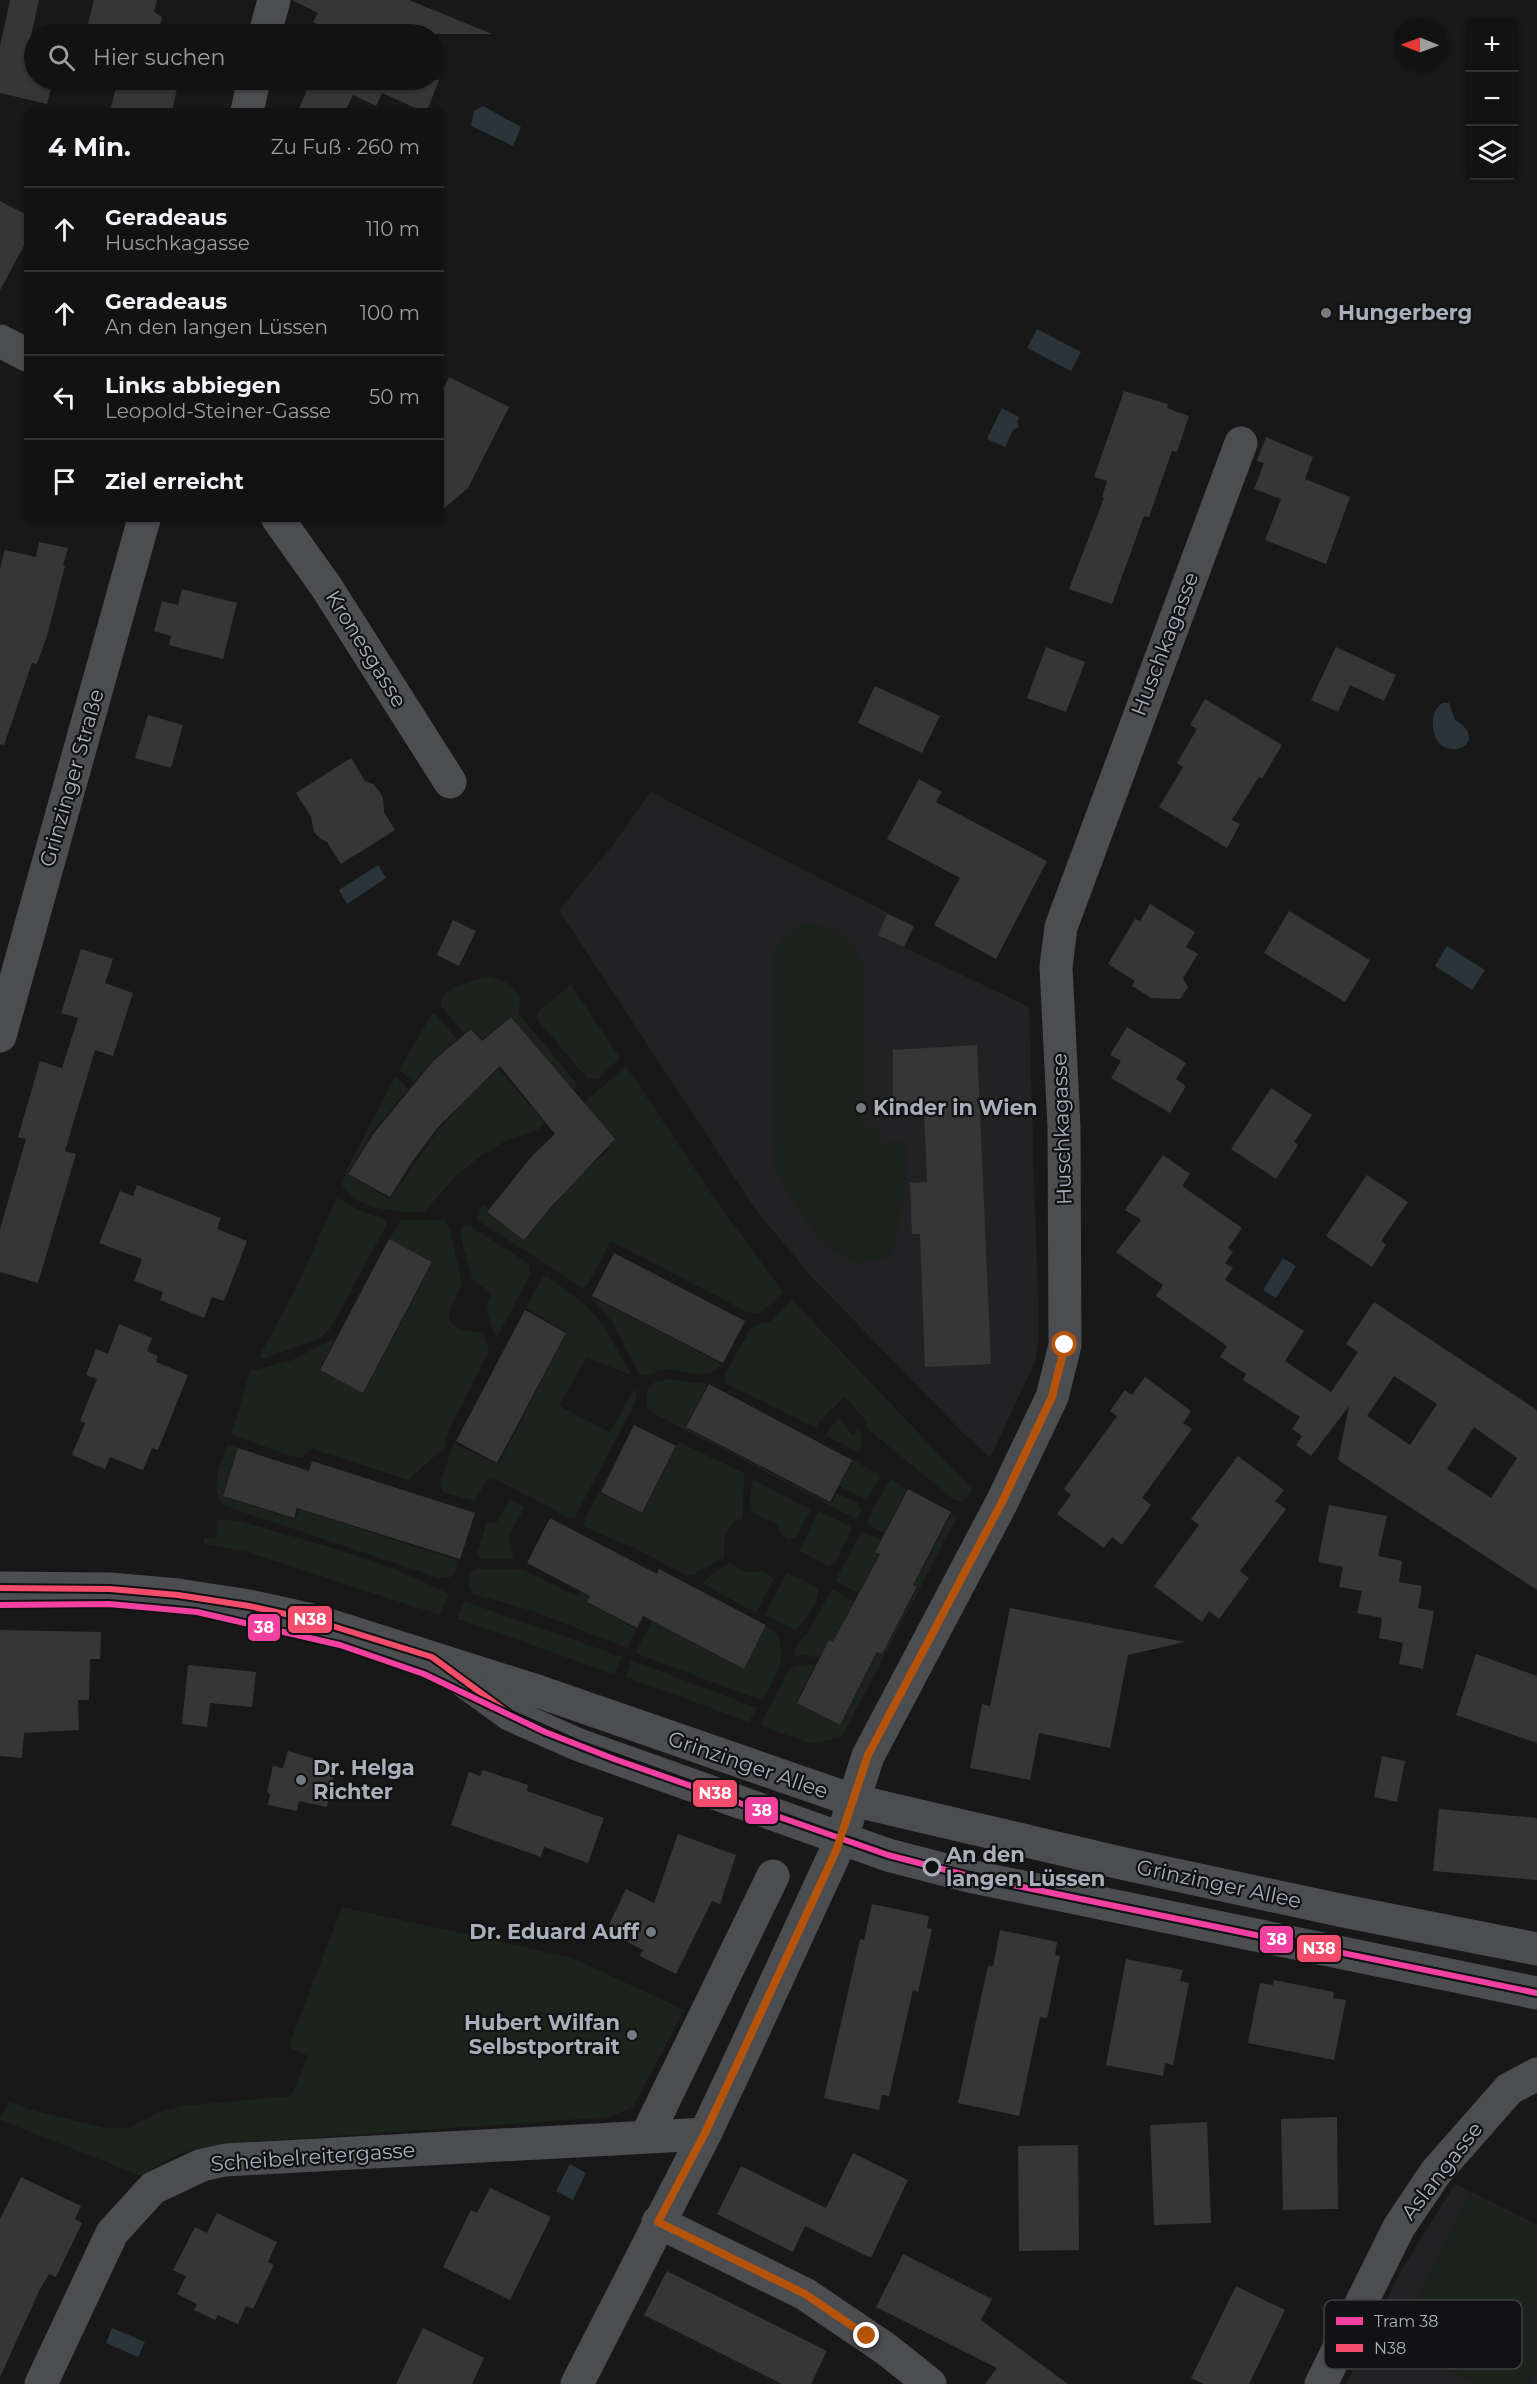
<!DOCTYPE html>
<html lang="de">
<meta charset="utf-8">
<style>
body{margin:0;font-family:Montserrat,sans-serif;background:#1f2020;color:#f1f3f6}
.controls{position:absolute;right:18px;top:18px;display:grid;overflow:hidden;border-radius:9px;box-shadow:0 2px 4px #0004}
.controls button{width:54px;height:54px;display:grid;place-items:center;padding:0;border:0;border-bottom:2px solid #313232;background:#121212;color:#f1f3f6;font:30px sans-serif}
.compass{position:absolute;left:1393px;top:18px;width:54px;height:54px;border-radius:50%;background:#121212;box-shadow:0 2px 4px #0004;rotate:271deg}
.stop{position:absolute;width:18px;height:18px;margin:-14px;border:4px solid #b45309;border-radius:50%;background:#fff}
.stop.end{background:#b45309;border-color:#fff;box-shadow:0 2px 6px #0008}
.list{margin:0;padding:0;list-style:none}
h2{display:flex;justify-content:space-between;align-items:center;height:78px;margin:0;padding:0 24px;font-size:26px}
h2 small{font-size:20px;font-weight:400;color:#9c9e9f}
.list li{display:grid;grid-template-columns:39px 1fr auto;gap:18px;align-items:center;box-sizing:border-box;height:84px;padding:0 24px;border-top:2px solid #313232}
.list b{display:block;font-size:22px;white-space:nowrap}
.list p{margin:0;font-size:20px;white-space:nowrap;color:#9c9e9f}
.list em{font-size:20px;font-style:normal;color:#9c9e9f}
.icon{flex:none;width:33px;height:33px;fill:none;stroke:currentColor;stroke-width:2;stroke-linecap:round;stroke-linejoin:round}
.map{position:relative;flex:none;width:1537px;height:2384px;overflow:hidden}
.search{position:absolute;background:#121212;box-shadow:0 2px 4px #0004;left:24px;top:24px;width:420px;height:66px;display:flex;align-items:center;gap:15px;box-sizing:border-box;padding:0 21px;border-radius:33px;color:#9c9e9f;font-size:22px}
.panel{position:absolute;background:#121212;box-shadow:0 2px 4px #0004;left:24px;top:108px;width:420px;height:414px;border-radius:9px}
.map>svg:first-child{display:block}
.built{fill:#222224}
.green{fill:#1b231c}
.water{fill:#29343b}
.building{fill:#363637;fill-rule:evenodd}
.lines{fill:none;stroke-linecap:round;stroke-linejoin:round}
.minor{stroke:#4b4d51;stroke-width:33}
.bus-1-casing{stroke:#121214;stroke-width:10}
.bus-1{stroke:#f44d6c;stroke-width:6}
.tram-1-casing{stroke:#121214;stroke-width:10}
.tram-1{stroke:#f240a1;stroke-width:6}
.route{stroke:#b45309;stroke-width:8}
.poi-dot{fill:#767a81;stroke:#121214;stroke-width:2}
.stop-dot{fill:#121214;stroke:#a8afba;stroke-width:3}
.labels{text-anchor:middle;stroke-width:4.5;stroke-linejoin:round;paint-order:stroke}
.poi-label{font-size:21px;font-weight:bold;fill:#a8afba;stroke:#121214;text-anchor:start}
.street-label{font-size:21px;fill:#a8afba;stroke:#121214}
.stop-label{font-size:21px;font-weight:bold;fill:#a8afba;stroke:#121214;text-anchor:start}
.key{fill:#121214;stroke:#3f4146;stroke-width:1.5}
.key-label{font-size:16px;fill:#a8afba}
.line-badge{stroke:#121214;stroke-width:2}
.badge-label{font-size:16px;text-anchor:middle;font-weight:bold;fill:#fff}
</style>
<div class="map">
<svg width="1537" height="2384" viewBox="0 0 1537 2384">
<rect width="100%" height="100%" fill="#181818"/>
<g class="built">
<polygon points="651,792 914,926 904,947 1029,1007 1039,1335 1035,1362 990,1458 962,1432 811,1276 756,1210 559,910 612,846"/>
<polygon points="1455,2184 1537,2225 1537,2384 1346,2384 1399,2274"/>
</g>
<g class="green">
<path d="M810 922C840 927 852 939 864 967L865 1127 879 1126V1143L905 1142 907 1183 891 1259 855 1263 826 1246 799 1212 774 1168 773 952C784 937 791 925 810 922Z"/>
<path d="M489 977C505 981 513 984 521 998L518 1013 577 1084 574 1091 511 1016 482 1040 471 1028 464 1033 441 1006V997C456 984 470 980 489 977Z"/>
<polygon points="571,985 620,1058 597,1079 587,1078 537,1019 537,1012"/>
<polygon points="432,1014 435,1014 457,1039 433,1059 414,1082 399,1070"/>
<path d="M626 1066 712 1195 783 1292C773 1301 762 1318 747 1312L611 1241 588 1284 583 1288 477 1220 478 1209 485 1206 489 1210 487 1213 525 1240 578 1177 608 1150 607 1147 615 1139 584 1103Z"/>
<path d="M499 1069 545 1123 537 1130 507 1140 477 1159 457 1175 424 1212C395 1212 360 1211 342 1185L347 1169 395 1077 409 1089 373 1131 347 1174 390 1199 439 1129 470 1095Z"/>
<polygon points="337,1198 363,1212 386,1220 386,1226 330,1329 320,1338 263,1359 259,1357 293,1294"/>
<path d="M402 1220H444L449 1226 462 1283C447 1314 437 1330 483 1333L489 1351 445 1437V1447L408 1480 312 1449 301 1457H294L231 1435 250 1371 290 1361 335 1338 319 1370 364 1393 433 1262 389 1239Z"/>
<polygon points="469,1225 529,1264 530,1275 496,1339 485,1306 492,1293 473,1281 460,1234 461,1228"/>
<polygon points="547,1276 582,1302 603,1324 631,1375 586,1358 559,1406 610,1432 635,1388 637,1399 575,1517 569,1518 492,1477 487,1479 475,1501 442,1492 440,1482 454,1443 498,1465 567,1332 526,1308 542,1278"/>
<path d="M590 1296 722 1364C706 1383 683 1368 663 1370 654 1371 648 1377 640 1375L613 1323Z"/>
<polygon points="792,1300 973,1490 967,1498 961,1501 954,1500 864,1426 867,1422 845,1397 821,1419 816,1428 726,1384 724,1376 750,1329 755,1325 770,1322"/>
<polygon points="667,1379 708,1384 685,1427 831,1504 837,1493 858,1503 861,1509 859,1517 856,1519 651,1412 646,1406 647,1390 655,1382"/>
<polygon points="838,1418 853,1435 859,1429 862,1434 861,1447 855,1451 825,1435"/>
<path d="M679 1442 744 1473 743 1518C720 1528 726 1536 724 1558L694 1574 686 1575 627 1544 624 1545 584 1526 585 1519 599 1492 643 1514Z"/>
<path d="M229 1445 238 1448 222 1496 295 1520 299 1509 459 1561C455 1573 454 1580 440 1578L222 1505C210 1486 220 1467 226 1446Z"/>
<polygon points="853,1460 877,1473 879,1478 867,1500 839,1486"/>
<polygon points="753,1479 811,1510 795,1538 788,1540 783,1536 775,1523 750,1512 749,1502"/>
<polygon points="890,1479 907,1489 884,1533 866,1523"/>
<path d="M509 1499 525 1507C515 1526 502 1538 514 1558L483 1559 477 1555 487 1521 493 1524 497 1522Z"/>
<polygon points="818,1511 850,1526 851,1530 835,1563 829,1566 800,1551"/>
<polygon points="952,1513 957,1518 954,1523 842,1737 812,1744 763,1727 761,1723 790,1668 806,1664 815,1665 796,1703 840,1725 878,1652 882,1654 918,1586 914,1584"/>
<path d="M219 1519 240 1521C309 1542 384 1559 448 1594L440 1615 247 1552 204 1544V1537L215 1539Z"/>
<polygon points="862,1531 881,1540 875,1551 879,1554 859,1593 835,1581"/>
<polygon points="730,1563 745,1572 763,1571 774,1578 756,1613 703,1584 710,1575"/>
<polygon points="478,1569 524,1570 578,1597 581,1591 590,1596 587,1603 636,1629 627,1648 533,1611 472,1594 468,1584 471,1572"/>
<path d="M787 1572 818 1588C820 1600 805 1623 795 1630L765 1615Z"/>
<polygon points="832,1589 854,1602 833,1642 829,1640 819,1658 804,1655 795,1657 794,1649 809,1631"/>
<polygon points="464,1601 622,1657 614,1674 457,1619"/>
<path d="M652 1621 743 1669 766 1626 777 1632C787 1662 778 1671 764 1698L760 1700 635 1653Z"/>
<polygon points="631,1660 757,1708 749,1722 626,1677"/>
<path d="M342 1907 573 1958 684 2010 633 2107 610 2117 219 2144C186 2149 169 2158 141 2176L0 2120 9 2102 31 2110 105 2128H128L158 2113 182 2106 291 2096 308 2056 291 2049V2040Z"/>
<polygon points="1469,2193 1537,2227 1537,2371 1531,2384 1474,2384 1394,2344"/>
</g>
<g class="water">
<polygon points="483,106 521,127 513,146 471,126 474,111"/>
<polygon points="1037,329 1081,352 1071,371 1027,348"/>
<polygon points="1002,408 1019,417 1017,421 1019,427 1013,430 1005,447 987,439"/>
<path d="M1443 703H1449L1455 720C1497 745 1431 770 1433 722 1433 713 1436 707 1443 703Z"/>
<polygon points="378,865 386,878 347,904 339,890"/>
<polygon points="1447,946 1485,970 1472,990 1435,966"/>
<polygon points="1283,1258 1296,1266 1276,1298 1263,1290"/>
<polygon points="570,2164 586,2173 573,2200 556,2191"/>
<polygon points="112,2328 145,2342 138,2357 106,2343"/>
</g>
<g class="building">
<polygon points="10,0 39,0 30,40 34,42 34,80 53,80 47,104 0,93 0,46"/>
<polygon points="94,0 157,0 154,12 162,17 158,34 121,34 87,27"/>
<polygon points="292,0 409,0 492,34 366,34 343,24 339,34 313,22 318,13"/>
<polygon points="118,80 179,80 172,111 110,111"/>
<polygon points="311,80 439,80 427,111 422,111 382,93 376,106 353,95 345,111 298,111"/>
<polygon points="0,201 27,215 27,240 0,290"/>
<polygon points="449,377 509,407 468,488 441,511 441,393"/>
<polygon points="1124,391 1168,404 1167,408 1189,416 1177,452 1172,451 1149,517 1144,516 1112,604 1069,589 1104,498 1102,497 1107,481 1094,477"/>
<polygon points="1266,437 1313,457 1305,479 1350,497 1326,564 1265,540 1281,499 1254,489 1264,463 1257,461"/>
<polygon points="39,542 68,548 63,565 65,566 47,636 37,664 32,663 4,745 0,744 0,568 5,550 36,557"/>
<polygon points="182,589 237,603 223,659 169,645 171,636 154,631 162,601 178,605"/>
<polygon points="1046,647 1085,662 1066,712 1027,698"/>
<polygon points="1336,647 1396,675 1384,701 1350,685 1338,712 1311,700"/>
<polygon points="875,686 940,716 922,753 858,723"/>
<polygon points="1205,699 1282,745 1262,779 1259,777 1232,820 1240,824 1227,848 1159,807 1183,767 1177,763 1197,729 1190,725"/>
<polygon points="148,715 183,725 171,768 135,758"/>
<polygon points="351,758 365,781 373,784 379,791 383,798 384,812 395,830 341,864 327,842 321,839 314,832 311,817 296,793"/>
<polygon points="919,779 942,792 936,802 1047,861 996,959 934,925 960,878 887,839"/>
<polygon points="1150,904 1195,932 1186,947 1198,954 1183,978 1188,987 1180,999 1151,998 1132,986 1135,981 1108,964 1135,919 1140,921"/>
<polygon points="1289,911 1370,960 1345,1002 1264,953"/>
<polygon points="887,914 914,926 904,947 878,935"/>
<polygon points="453,920 476,931 459,966 437,955"/>
<polygon points="81,949 113,959 105,983 133,993 113,1056 95,1050 65,1151 76,1154 38,1283 0,1272 0,1229 26,1139 18,1137 40,1061 62,1068 78,1018 61,1013"/>
<polygon points="511,1017 615,1139 552,1206 524,1240 487,1212 532,1156 555,1134 500,1066 438,1127 412,1162 390,1197 348,1174 374,1133 434,1060 471,1029 482,1041"/>
<polygon points="1127,1027 1186,1063 1176,1079 1186,1086 1170,1113 1111,1078 1121,1061 1110,1055"/>
<polygon points="977,1045 991,1364 925,1367 920,1234 912,1234 910,1183 927,1182 924,1109 893,1109 893,1050"/>
<polygon points="1271,1088 1312,1115 1294,1142 1298,1145 1276,1179 1231,1149"/>
<path d="M1163 1155 1190 1174 1182 1186 1242 1228 1228 1248 1233 1252 1225 1263 1233 1268 1225 1280 1304 1331 1285 1361 1331 1392 1358 1352 1346 1344 1374 1302 1537 1410V1590L1338 1460 1349 1406 1311 1456 1296 1445 1302 1436 1292 1429 1300 1417 1243 1380 1246 1374 1220 1357 1227 1346 1156 1296 1163 1285 1116 1252 1141 1220 1125 1210ZM1394 1376 1437 1404 1410 1445 1367 1416ZM1474 1427 1517 1458 1491 1498 1447 1469Z"/>
<polygon points="1367,1175 1408,1202 1381,1241 1386,1245 1372,1267 1326,1236"/>
<polygon points="137,1185 221,1218 217,1229 247,1241 224,1301 212,1297 204,1318 160,1300 163,1292 134,1281 142,1259 99,1243 120,1191 133,1196"/>
<polygon points="389,1239 432,1262 363,1393 320,1370"/>
<polygon points="614,1253 745,1321 723,1363 592,1296"/>
<polygon points="525,1310 566,1333 497,1463 456,1441"/>
<polygon points="119,1324 152,1338 147,1351 158,1356 156,1362 188,1375 158,1450 152,1448 143,1470 110,1457 105,1469 72,1455 85,1423 80,1421 97,1379 86,1375 96,1349 108,1354"/>
<polygon points="1145,1377 1191,1411 1183,1423 1192,1429 1142,1498 1151,1505 1122,1545 1112,1537 1104,1548 1057,1514 1071,1495 1064,1489 1117,1416 1110,1411 1125,1390 1132,1395"/>
<polygon points="709,1384 852,1460 830,1502 686,1427"/>
<polygon points="634,1425 676,1446 642,1513 601,1492"/>
<polygon points="238,1448 309,1471 312,1461 475,1513 460,1559 297,1508 294,1518 223,1496"/>
<polygon points="1238,1456 1284,1490 1275,1501 1286,1509 1240,1571 1249,1578 1219,1619 1209,1611 1202,1622 1154,1586 1199,1525 1191,1519"/>
<polygon points="908,1489 951,1512 913,1585 917,1586 882,1654 877,1652 840,1725 797,1703 829,1640 833,1642 880,1554 875,1552"/>
<polygon points="1329,1505 1387,1516 1378,1556 1402,1561 1399,1582 1422,1586 1418,1608 1434,1611 1423,1669 1399,1664 1403,1643 1379,1638 1382,1618 1357,1613 1362,1591 1339,1587 1343,1567 1318,1562"/>
<polygon points="550,1518 657,1574 659,1569 766,1625 744,1669 643,1616 637,1628 587,1602 590,1596 527,1563"/>
<polygon points="1010,1608 1185,1642 1128,1655 1110,1748 1039,1733 1030,1780 970,1768 982,1704 990,1706"/>
<polygon points="0,1630 101,1632 100,1659 90,1659 89,1700 78,1700 79,1730 24,1733 22,1758 0,1756"/>
<polygon points="1476,1654 1537,1676 1537,1743 1456,1715"/>
<polygon points="188,1665 256,1672 252,1707 210,1703 207,1727 182,1724"/>
<polygon points="288,1751 336,1765 327,1807 299,1801 297,1811 268,1805 270,1794 267,1792 273,1766 283,1768"/>
<polygon points="1382,1756 1405,1761 1397,1802 1374,1797"/>
<polygon points="483,1770 528,1785 527,1791 604,1818 588,1863 544,1847 541,1857 451,1825 469,1772 480,1776"/>
<polygon points="1439,1809 1537,1818 1537,1880 1433,1871"/>
<polygon points="678,1834 736,1855 720,1904 712,1901 676,1974 640,1956 643,1950 606,1931 626,1889 654,1903"/>
<polygon points="872,1904 929,1916 927,1928 932,1929 918,1992 913,1990 889,2096 882,2095 879,2110 824,2098 860,1939 864,1940"/>
<polygon points="1000,1930 1057,1942 1055,1955 1060,1956 1047,2018 1040,2017 1019,2116 958,2103 988,1966 993,1966"/>
<polygon points="1126,1959 1183,1970 1180,1981 1189,1983 1173,2065 1165,2063 1163,2076 1106,2065"/>
<polygon points="1274,1980 1334,1992 1333,1998 1346,2000 1334,2060 1248,2043 1260,1983 1273,1985"/>
<polygon points="1337,2117 1338,2209 1283,2210 1281,2119"/>
<polygon points="1207,2122 1211,2223 1154,2225 1150,2125"/>
<polygon points="1078,2145 1079,2250 1019,2251 1018,2146"/>
<polygon points="853,2153 908,2180 871,2258 805,2226 793,2252 717,2214 741,2166 826,2208"/>
<polygon points="21,2177 81,2206 75,2219 82,2223 56,2277 49,2274 41,2287 0,2377 0,2219"/>
<polygon points="490,2188 551,2217 510,2300 443,2267 471,2210 477,2213"/>
<polygon points="217,2213 277,2242 268,2262 274,2265 253,2309 246,2306 238,2324 218,2315 215,2320 194,2310 197,2304 177,2294 186,2276 173,2270 195,2227 207,2233"/>
<polygon points="903,2254 992,2299 981,2320 1068,2384 985,2384 997,2368 876,2307"/>
<polygon points="667,2271 827,2351 811,2384 782,2384 644,2315"/>
<polygon points="1236,2286 1285,2310 1249,2384 1204,2384 1191,2378"/>
<polygon points="423,2328 484,2358 472,2384 396,2384"/>
</g>
<g class="lines">
<g class="minor">
<polyline points="265,34 274,0"/>
<polyline points="247,111 254,80"/>
<polyline points="0,341 27,355"/>
<polyline points="278,519 327,588 450,782"/>
<polyline points="0,1036 144,519"/>
<polyline points="0,1588 110,1589 178,1595 249,1606 313,1620 540,1692 852,1800 1125,1864 1344,1911 1537,1949"/>
<polyline points="457,1676 511,1715 579,1745 888,1855 969,1876 1537,1993"/>
<polyline points="647,2135 773,1876"/>
<polyline points="658,2222 805,2294 886,2349 930,2384"/>
<polyline points="41,2384 112,2233 153,2188 202,2165 225,2160 705,2134"/>
<polyline points="577,2384 705,2134 739,2062 841,1840 868,1756 1002,1502 1052,1397 1065,1345 1064,1126 1056,967 1061,927 1241,443"/>
<polyline points="1321,2384 1399,2227 1436,2172 1509,2089 1537,2074"/>
</g>
<defs>
<polyline id="bus-1" points="0,1588 110,1589 178,1595 249,1606 313,1620 432,1657 511,1715 579,1745 888,1855 969,1876 1537,1993"/>
</defs>
<use href="#bus-1" class="bus-1-casing"/>
<use href="#bus-1" class="bus-1"/>
<defs>
<polyline id="tram-1" points="0,1605 109,1604 197,1612 340,1645 424,1674 545,1732 614,1759 888,1855 969,1876 1537,1993"/>
</defs>
<use href="#tram-1" class="tram-1-casing"/>
<use href="#tram-1" class="tram-1"/>
</g>
<g class="lines">
<polyline class="route" points="867,2336 805,2294 658,2222 705,2133 836,1851 868,1755 1002,1502 1052,1397 1065,1345"/>
</g>
<g class="poi-dot">
<circle cx="1326" cy="313" r="6"/>
<circle cx="861" cy="1108" r="6"/>
<circle cx="301" cy="1780" r="6"/>
<circle cx="651" cy="1932" r="6"/>
<circle cx="632" cy="2035" r="6"/>
</g>
<circle class="stop-dot" cx="932" cy="1867" r="8"/>
<g class="labels">
<g class="poi-label">
<text x="1338" y="320">Hungerberg</text>
<text x="873" y="1115">Kinder in Wien</text>
<text x="313" y="1775">Dr. Helga<tspan x="313" dy="24">Richter</tspan></text>
<text x="639" y="1939" text-anchor="end">Dr. Eduard Auff</text>
<text x="620" y="2030" text-anchor="end">Hubert Wilfan<tspan x="620" dy="24">Selbstportrait</tspan></text>
</g>
<g class="street-label">
<text transform="translate(1165 644) rotate(-69)" y="7">Huschkagasse</text>
<text transform="translate(366 649) rotate(58)" y="7">Kronesgasse</text>
<text transform="translate(72 778) rotate(-74)" y="7">Grinzinger Straße</text>
<text transform="translate(1062 1129) rotate(-92)" y="7">Huschkagasse</text>
<text transform="translate(748 1765) rotate(19)" y="7">Grinzinger Allee</text>
<text transform="translate(1219 1884) rotate(12)" y="7">Grinzinger Allee</text>
<text transform="translate(313 2157) rotate(-4)" y="7">Scheibelreitergasse</text>
<text transform="translate(1442 2171) rotate(-52)" y="7">Aslangasse</text>
</g>
<g class="stop-label">
<text x="946" y="1862">An den<tspan x="946" dy="24">langen Lüssen</tspan></text>
</g>
</g>
<rect x="1324" y="2300" width="198" height="69" rx="9" class="key"/>
<rect x="1336" y="2317" width="27" height="8" fill="#f240a1"/>
<rect x="1336" y="2344" width="27" height="8" fill="#f44d6c"/>
<g class="key-label">
<text x="1374" y="2327">Tram 38</text>
<text x="1374" y="2354">N38</text>
</g>
<g class="line-badge">
<rect x="287" y="1605" width="46" height="29" rx="6" fill="#f44d6c"/>
<rect x="247" y="1613" width="34" height="29" rx="6" fill="#f240a1"/>
<rect x="692" y="1779" width="46" height="29" rx="6" fill="#f44d6c"/>
<rect x="744" y="1796" width="35" height="29" rx="6" fill="#f240a1"/>
<rect x="1259" y="1925" width="35" height="29" rx="6" fill="#f240a1"/>
<rect x="1296" y="1934" width="46" height="29" rx="6" fill="#f44d6c"/>
</g>
<g class="badge-label">
<text x="310" y="1625">N38</text>
<text x="264" y="1633">38</text>
<text x="715" y="1799">N38</text>
<text x="762" y="1816">38</text>
<text x="1277" y="1945">38</text>
<text x="1319" y="1954">N38</text>
</g>
</svg>
<div class="controls">
<button>+</button>
<button>−</button>
<button><svg class="icon" aria-label="layers" viewBox="0 0 24 24"><path d="M12 4l9 5-9 5-9-5zM3 14l9 5 9-5"/></svg></button>
</div>
<svg class="compass" viewBox="-18 -18 36 36"><path d="M0-13l5 13h-10z" fill="#e53935"/><path d="M0 13l5-13h-10z" fill="#9c9e9f"/></svg>
<div class="stop" style="left:1065px;top:1345px"></div>
<div class="stop end" style="left:867px;top:2336px"></div>
<div class="search"><svg class="icon" aria-label="search" viewBox="0 0 24 24"><circle cx="10" cy="10" r="6"/><path d="M15 15l6 6"/></svg>Hier suchen</div>
<section class="panel">
<h2>4 Min.<small>Zu Fuß · 260 m</small></h2>
<ul class="list">
<li><svg class="icon" aria-label="ahead" viewBox="0 0 24 24"><path d="M12 20V5M6 11l6-6 6 6"/></svg><div><b>Geradeaus</b><p>Huschkagasse</p></div><em>110 m</em></li>
<li><svg class="icon" aria-label="ahead" viewBox="0 0 24 24"><path d="M12 20V5M6 11l6-6 6 6"/></svg><div><b>Geradeaus</b><p>An den langen Lüssen</p></div><em>100 m</em></li>
<li><svg class="icon" aria-label="left" viewBox="0 0 24 24"><path d="M17 20v-9H6M10 6l-5 5 5 5"/></svg><div><b>Links abbiegen</b><p>Leopold-Steiner-Gasse</p></div><em>50 m</em></li>
<li><svg class="icon" aria-label="arrive" viewBox="0 0 24 24"><path d="M6 21V4h12l-3 4 3 4H6"/></svg><div><b>Ziel erreicht</b></div></li>
</ul>
</section>
</div>
